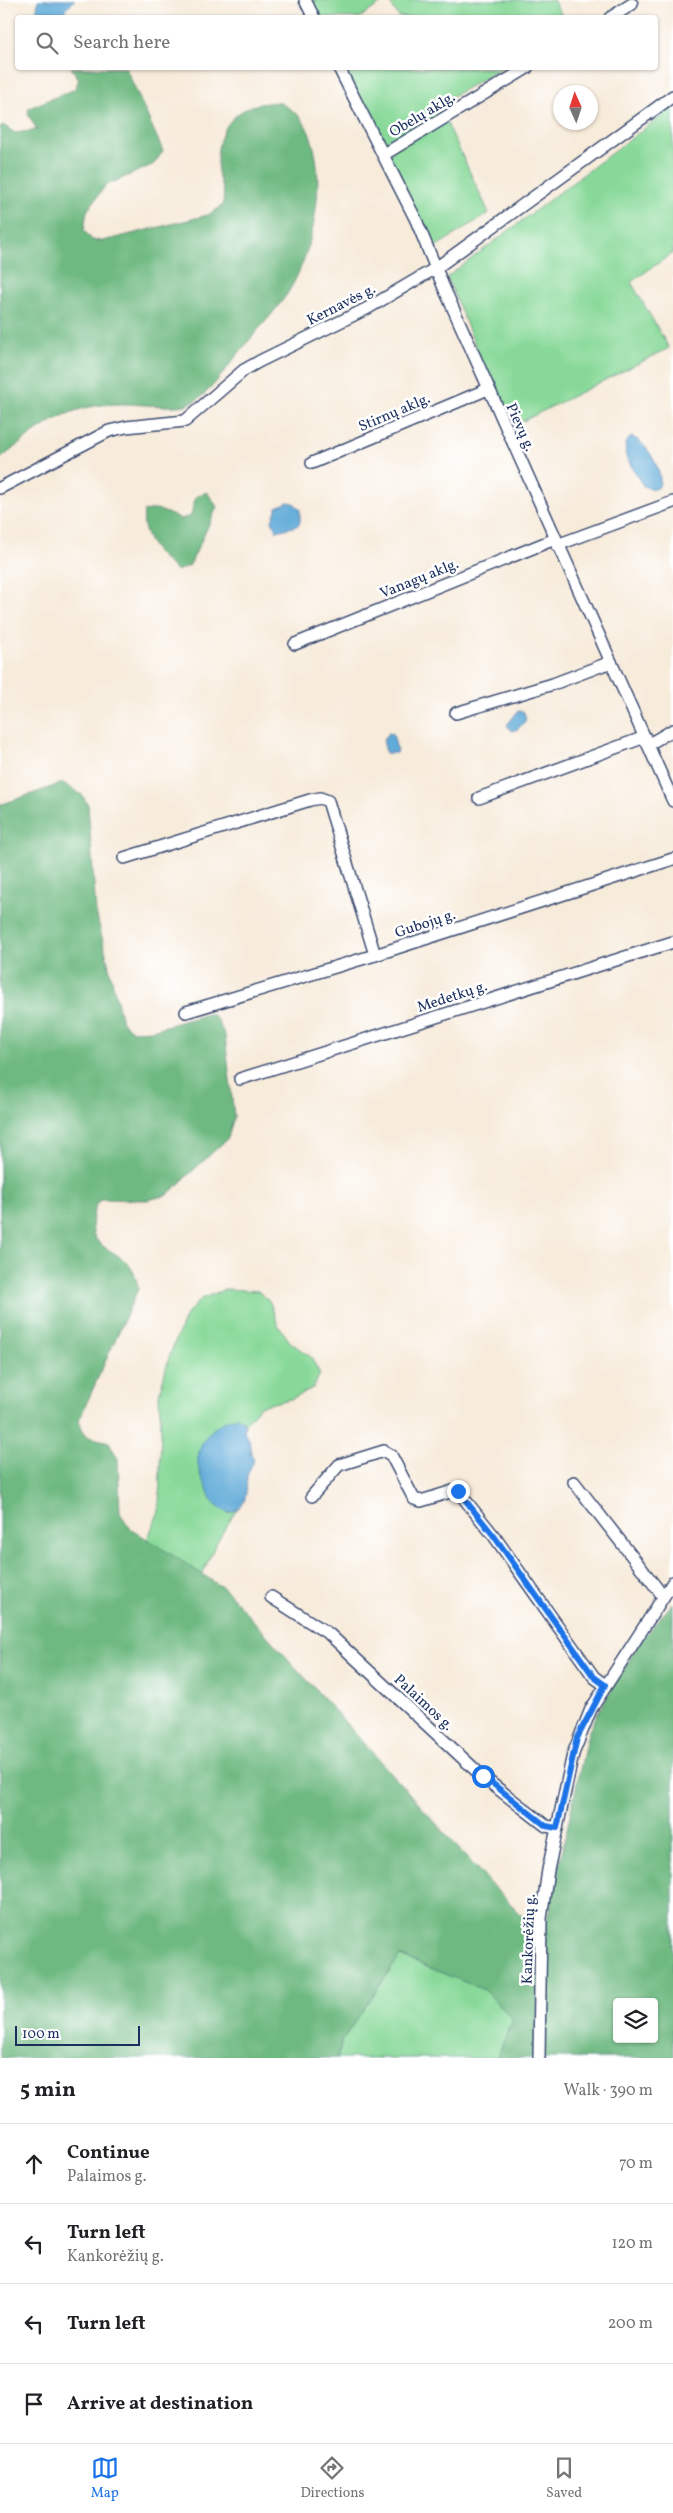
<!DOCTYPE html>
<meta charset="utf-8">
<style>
body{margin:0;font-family:Vollkorn,serif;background:#f6f6f6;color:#202124}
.controls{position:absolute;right:15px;bottom:15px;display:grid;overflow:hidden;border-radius:5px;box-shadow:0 1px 4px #0004}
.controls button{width:45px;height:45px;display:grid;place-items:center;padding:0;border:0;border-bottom:1px solid #e0e0e0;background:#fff;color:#202124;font:25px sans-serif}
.compass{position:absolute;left:553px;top:85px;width:45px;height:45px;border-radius:50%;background:#fff;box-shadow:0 1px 4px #0004;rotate:357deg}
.scale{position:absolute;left:15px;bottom:12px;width:125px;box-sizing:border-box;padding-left:5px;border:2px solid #1b2f5e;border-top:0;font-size:14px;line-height:18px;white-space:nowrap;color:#1b2f5e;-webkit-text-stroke:4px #fff;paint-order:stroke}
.stop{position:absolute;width:15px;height:15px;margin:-11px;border:4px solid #1a73e8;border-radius:50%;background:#fff}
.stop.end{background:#1a73e8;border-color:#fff;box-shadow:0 1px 5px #0008}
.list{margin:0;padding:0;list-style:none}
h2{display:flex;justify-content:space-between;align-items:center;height:65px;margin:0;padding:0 20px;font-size:21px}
h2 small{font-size:16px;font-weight:400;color:#757577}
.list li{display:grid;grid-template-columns:32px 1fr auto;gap:15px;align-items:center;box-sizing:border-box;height:80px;padding:0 20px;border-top:1px solid #e0e0e0}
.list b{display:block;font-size:19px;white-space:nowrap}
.list p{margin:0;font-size:16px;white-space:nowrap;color:#757577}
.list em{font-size:16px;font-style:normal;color:#757577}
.icon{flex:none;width:28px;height:28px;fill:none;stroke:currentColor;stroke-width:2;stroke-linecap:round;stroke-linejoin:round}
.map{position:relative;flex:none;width:673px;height:2058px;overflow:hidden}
.search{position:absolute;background:#fff;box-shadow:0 1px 4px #0004;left:15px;right:15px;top:15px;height:55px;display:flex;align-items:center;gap:12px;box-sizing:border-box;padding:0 18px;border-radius:5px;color:#757577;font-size:19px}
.sheet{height:385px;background:#fff}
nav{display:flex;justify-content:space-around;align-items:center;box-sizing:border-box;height:70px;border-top:1px solid #e0e0e0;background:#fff;font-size:14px;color:#757577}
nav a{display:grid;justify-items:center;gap:2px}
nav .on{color:#1a73e8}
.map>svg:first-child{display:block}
.green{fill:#88d999;stroke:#52847c}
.forest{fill:#6eb981;stroke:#447470;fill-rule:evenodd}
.water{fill:#60abd8;stroke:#3e6d9b}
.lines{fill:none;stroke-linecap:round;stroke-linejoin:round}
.minor-casing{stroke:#3c4b71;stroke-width:14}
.minor{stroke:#fff;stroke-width:11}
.route{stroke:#1a73e8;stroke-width:6}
.labels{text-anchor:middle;stroke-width:5;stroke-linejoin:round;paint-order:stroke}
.street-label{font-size:15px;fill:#1b2f5e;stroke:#fff}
</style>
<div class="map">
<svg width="673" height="2058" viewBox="0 0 673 2058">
<rect width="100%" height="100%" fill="#fff"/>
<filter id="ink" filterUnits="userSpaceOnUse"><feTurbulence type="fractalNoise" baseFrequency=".02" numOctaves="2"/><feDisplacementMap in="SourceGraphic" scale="10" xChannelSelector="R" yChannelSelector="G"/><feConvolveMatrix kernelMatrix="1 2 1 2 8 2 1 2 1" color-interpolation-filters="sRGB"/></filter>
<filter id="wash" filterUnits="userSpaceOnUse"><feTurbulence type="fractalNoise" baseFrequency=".0096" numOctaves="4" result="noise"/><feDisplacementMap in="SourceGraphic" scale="20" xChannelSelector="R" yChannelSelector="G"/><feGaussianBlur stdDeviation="1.12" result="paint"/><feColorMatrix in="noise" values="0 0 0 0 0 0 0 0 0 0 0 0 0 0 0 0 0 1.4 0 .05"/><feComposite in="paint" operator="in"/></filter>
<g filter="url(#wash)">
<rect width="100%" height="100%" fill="#f7ebda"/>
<g class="green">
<polygon points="308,0 386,0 359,18 317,17"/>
<polygon points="388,0 553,0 563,17 399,17"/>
<polygon points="349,68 503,68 438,104 489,213 432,249 344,70"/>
<polygon points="673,107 673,253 631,282 669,348 509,428 447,277"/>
<path d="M226 1289 258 1291 270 1302 278 1325 291 1343 311 1357 320 1374 313 1388 291 1399 260 1406 245 1424 243 1420 221 1423 205 1439C205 1470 198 1497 229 1513L237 1509 215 1545 202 1575 147 1540 159 1511 161 1430 159 1395 169 1357 186 1315 201 1299Z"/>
<polygon points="400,1956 485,1990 513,2019 497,2058 337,2058 343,2039"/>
</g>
<g class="forest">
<path d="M71 68H126L163 151 154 164 105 186 87 211 84 230 92 240 103 241 208 215 222 206C227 190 220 187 218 172 214 144 224 117 252 106 260 103 271 103 279 102 285 106 295 111 300 117 333 160 315 252 287 294 273 315 254 333 239 353 224 370 208 399 185 405 173 408 139 404 124 404 68 403 42 426 0 459V127L3 125 15 133 37 130 28 114 29 108 75 89 79 79Z"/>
<path d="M207 492 217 507 190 565 177 571C158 555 140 538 144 511L157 509 181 519 191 516 195 497Z"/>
<path d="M63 783 82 795 88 805 96 912 122 1022 133 1031 152 1030 211 1013 218 1021 225 1036 234 1116 228 1138 167 1195 148 1200 101 1199C95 1204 95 1208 93 1216 87 1251 116 1246 131 1268 136 1275 137 1281 138 1289L79 1420 85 1436 109 1442 118 1459 120 1513 130 1528 225 1589 489 1882 531 1924 546 1925 588 1733 598 1712 641 1640 673 1603V2058H497L513 2019 485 1990 400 1956 343 2039 337 2058H0V805ZM617 2002H654V2039H617Z"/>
</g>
<g class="water">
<polygon points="38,0 75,0 65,10 63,17 36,17"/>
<path d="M631 437C645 439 667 475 658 488L653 489 643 486 626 457 625 443Z"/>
<polygon points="288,502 294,503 300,509 300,522 297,526 277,531 272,521 277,507"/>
<polygon points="518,711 524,712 526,720 518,729 511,731 507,725"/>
<polygon points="389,733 393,734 397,750 396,753 386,753 383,739"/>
<path d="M238 1417 245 1424 244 1431 250 1441 251 1454 254 1460C252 1466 247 1472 247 1479 245 1496 249 1505 229 1513 225 1511 219 1508 216 1505 211 1501 209 1494 207 1488 204 1482 200 1477 199 1470 193 1445 214 1421 238 1417Z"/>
</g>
</g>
<g filter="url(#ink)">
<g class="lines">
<defs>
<g id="minor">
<polyline points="305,0 314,18"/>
<polyline points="610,18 632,4"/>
<polyline points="339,68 416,220 444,288 673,801"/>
<polyline points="383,155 527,68"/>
<polyline points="312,463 488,389"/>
<polyline points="0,488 109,431 126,427 185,421 244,370 260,361 368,308 436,268 673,96"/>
<polyline points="557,545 673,502"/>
<polyline points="295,644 555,539"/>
<polyline points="456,713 553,684 611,662"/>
<polyline points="649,744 673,730"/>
<polyline points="479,798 645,737"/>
<polyline points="124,858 310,800 320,798 328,801 375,955"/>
<polyline points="186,1012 375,955 673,859"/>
<polyline points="240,1079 673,942"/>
<polyline points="574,1482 663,1596"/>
<polyline points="312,1496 339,1465 384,1451 391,1455 414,1499 421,1501 453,1491 458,1491 494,1536 594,1677 605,1685"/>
<polyline points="271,1597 329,1634 483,1777 546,1826 557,1828"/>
<polyline points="539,2058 541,1919 548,1870 573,1754 591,1709 673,1582"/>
</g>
</defs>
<use href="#minor" class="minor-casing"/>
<use href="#minor" class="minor"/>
</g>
</g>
<g class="lines" filter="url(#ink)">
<polyline class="route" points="458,1491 494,1536 594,1677 605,1685 577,1738 557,1828 546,1826 483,1776"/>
</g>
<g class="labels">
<g class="street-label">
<text transform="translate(422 114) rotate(-31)" y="5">Obelų aklg.</text>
<text transform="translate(341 304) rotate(-27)" y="5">Kernavės g.</text>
<text transform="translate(394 412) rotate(-23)" y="5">Stirnų aklg.</text>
<text transform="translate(521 427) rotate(66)" y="5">Pievų g.</text>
<text transform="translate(419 578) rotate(-22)" y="5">Vanagų aklg.</text>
<text transform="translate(425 923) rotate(-18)" y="5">Gubojų g.</text>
<text transform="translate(452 996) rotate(-18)" y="5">Medetkų g.</text>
<text transform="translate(424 1702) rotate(43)" y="5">Palaimos g.</text>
<text transform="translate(528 1939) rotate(-88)" y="5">Kankorėžių g.</text>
</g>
</g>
</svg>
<div class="controls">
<button><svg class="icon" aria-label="layers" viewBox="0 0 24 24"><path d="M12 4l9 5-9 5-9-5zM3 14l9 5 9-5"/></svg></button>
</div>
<svg class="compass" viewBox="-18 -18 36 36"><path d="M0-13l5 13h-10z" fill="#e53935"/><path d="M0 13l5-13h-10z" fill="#757577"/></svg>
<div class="scale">100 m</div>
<div class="stop" style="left:483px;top:1776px"></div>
<div class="stop end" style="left:458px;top:1491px"></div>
<div class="search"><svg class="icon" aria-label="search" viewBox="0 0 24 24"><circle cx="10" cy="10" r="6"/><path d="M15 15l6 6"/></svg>Search here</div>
</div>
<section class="sheet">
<h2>5 min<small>Walk · 390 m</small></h2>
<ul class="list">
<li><svg class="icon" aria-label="ahead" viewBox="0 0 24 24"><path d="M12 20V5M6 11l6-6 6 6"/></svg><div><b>Continue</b><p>Palaimos g.</p></div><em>70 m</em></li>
<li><svg class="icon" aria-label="left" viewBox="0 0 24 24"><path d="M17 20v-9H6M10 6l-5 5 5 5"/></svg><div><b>Turn left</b><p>Kankorėžių g.</p></div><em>120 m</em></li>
<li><svg class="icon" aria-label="left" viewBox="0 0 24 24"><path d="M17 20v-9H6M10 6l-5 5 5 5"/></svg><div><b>Turn left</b></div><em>200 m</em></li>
<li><svg class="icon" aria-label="arrive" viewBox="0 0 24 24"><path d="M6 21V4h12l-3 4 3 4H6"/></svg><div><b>Arrive at destination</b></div></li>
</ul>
</section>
<nav>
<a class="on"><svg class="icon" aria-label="map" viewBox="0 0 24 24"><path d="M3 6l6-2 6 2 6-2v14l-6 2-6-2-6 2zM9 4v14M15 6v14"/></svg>Map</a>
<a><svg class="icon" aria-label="directions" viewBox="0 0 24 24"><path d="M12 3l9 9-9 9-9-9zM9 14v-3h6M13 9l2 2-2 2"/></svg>Directions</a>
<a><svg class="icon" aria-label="saved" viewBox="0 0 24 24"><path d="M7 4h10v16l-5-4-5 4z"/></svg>Saved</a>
</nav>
